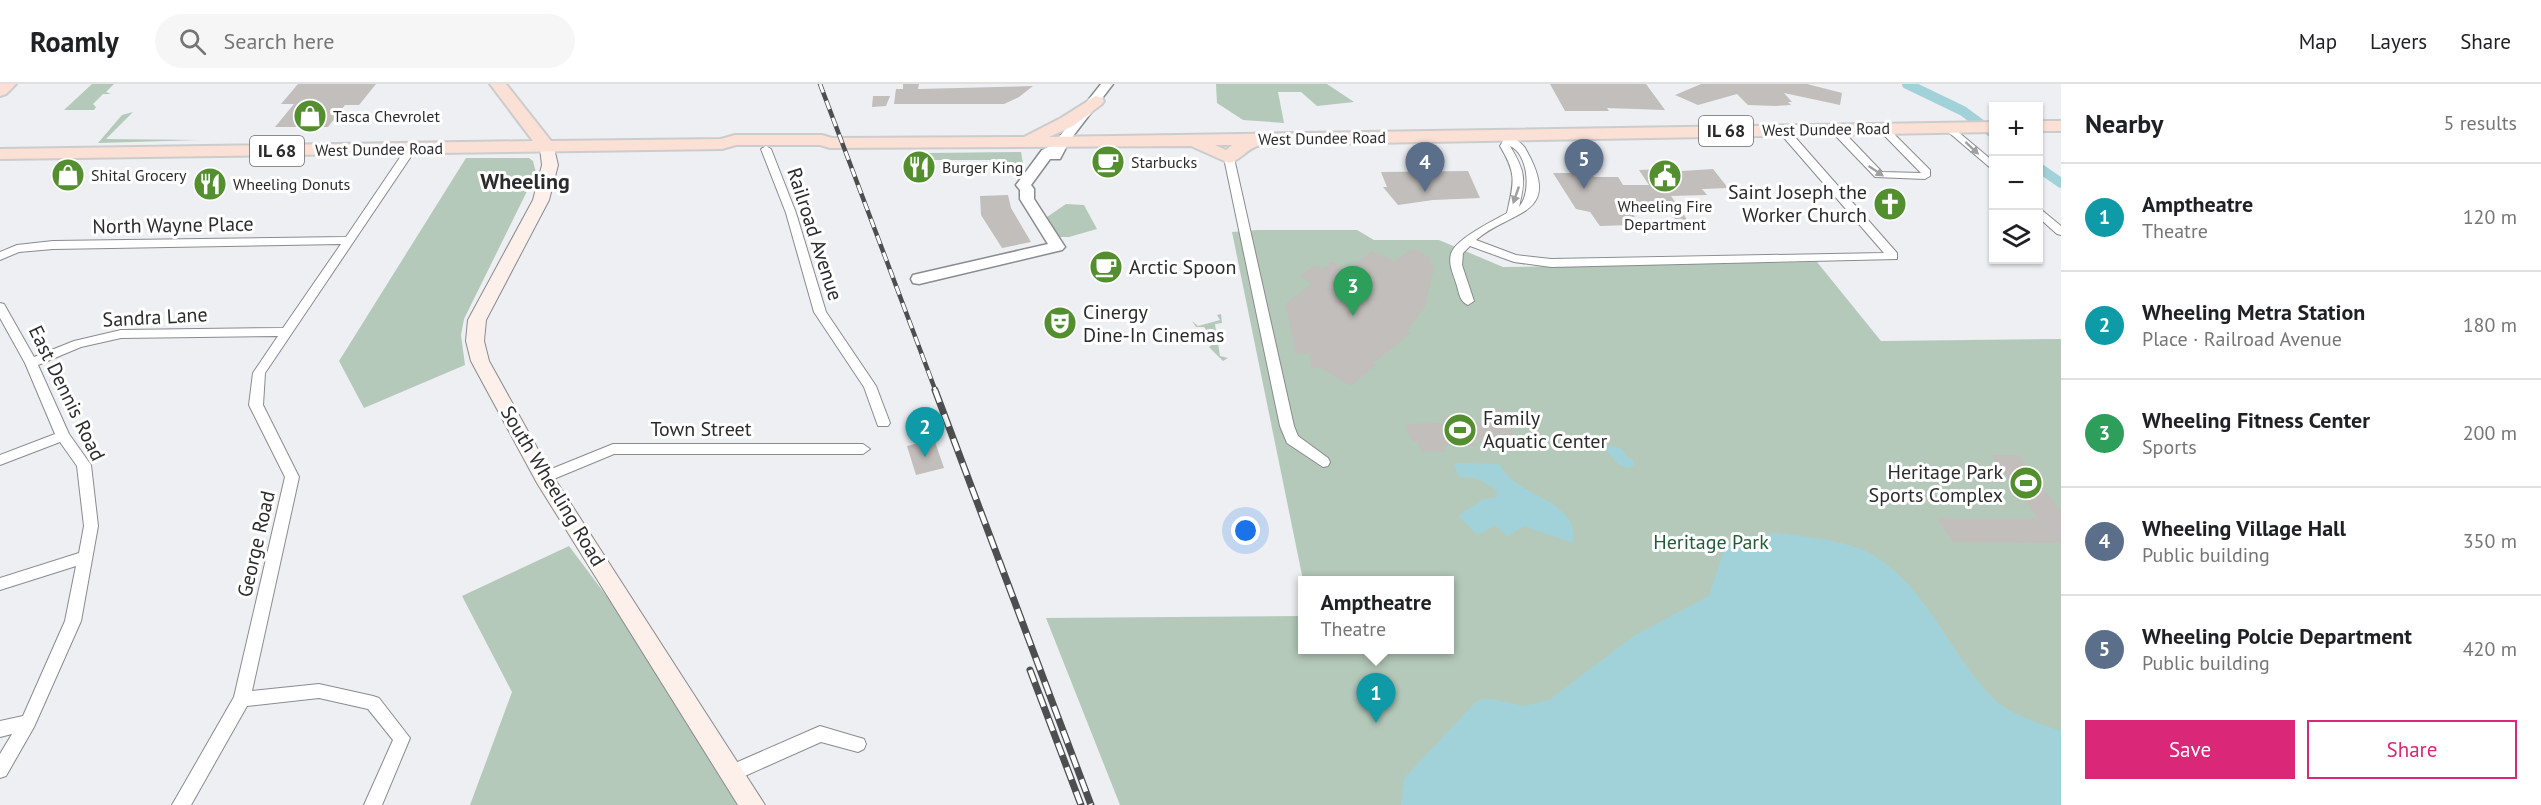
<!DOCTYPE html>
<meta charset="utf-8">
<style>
body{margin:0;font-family:"PT Sans",sans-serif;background:#f6f6f6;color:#202124}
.controls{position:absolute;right:18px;top:18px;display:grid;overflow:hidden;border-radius:0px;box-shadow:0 2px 4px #0004}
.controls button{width:54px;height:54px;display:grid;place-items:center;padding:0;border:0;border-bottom:2px solid #e0e0e0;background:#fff;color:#202124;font:30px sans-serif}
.you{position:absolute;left:1246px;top:447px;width:21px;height:21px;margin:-15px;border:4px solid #fff;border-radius:50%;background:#1a73e8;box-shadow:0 0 0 9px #1a73e833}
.badge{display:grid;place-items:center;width:39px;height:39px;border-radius:50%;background:#db2777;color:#fff;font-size:20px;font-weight:700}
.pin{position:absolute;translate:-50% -50px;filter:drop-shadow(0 2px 3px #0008)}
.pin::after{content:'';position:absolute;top:32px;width:21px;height:18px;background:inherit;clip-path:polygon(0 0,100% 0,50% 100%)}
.popup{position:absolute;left:1298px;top:492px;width:156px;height:78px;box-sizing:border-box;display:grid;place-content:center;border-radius:0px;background:#fff;filter:drop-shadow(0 2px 4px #0005);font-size:20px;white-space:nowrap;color:#757577}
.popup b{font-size:22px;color:#202124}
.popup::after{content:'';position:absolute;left:50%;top:100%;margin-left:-12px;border:12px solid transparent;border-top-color:#fff}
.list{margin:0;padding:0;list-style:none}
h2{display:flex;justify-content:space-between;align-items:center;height:78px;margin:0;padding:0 24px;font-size:26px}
h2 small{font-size:20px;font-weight:400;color:#757577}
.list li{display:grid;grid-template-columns:39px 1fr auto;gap:18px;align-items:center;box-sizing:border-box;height:108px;padding:0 24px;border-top:2px solid #e0e0e0}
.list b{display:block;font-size:22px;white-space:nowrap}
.list p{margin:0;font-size:20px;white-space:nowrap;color:#757577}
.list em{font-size:20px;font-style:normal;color:#757577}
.actions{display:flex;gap:12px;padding:18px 24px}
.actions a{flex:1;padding:14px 0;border:2px solid #db2777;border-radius:0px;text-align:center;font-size:21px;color:#db2777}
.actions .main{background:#db2777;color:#fff}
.icon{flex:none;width:33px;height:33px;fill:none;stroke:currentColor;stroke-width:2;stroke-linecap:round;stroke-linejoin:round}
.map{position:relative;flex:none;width:2061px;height:721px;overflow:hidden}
header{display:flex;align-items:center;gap:36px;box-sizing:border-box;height:84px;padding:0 30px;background:#fff;border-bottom:2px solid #e0e0e0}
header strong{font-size:28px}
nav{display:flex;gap:33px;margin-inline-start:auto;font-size:21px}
.search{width:420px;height:54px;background:#f6f6f6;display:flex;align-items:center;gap:15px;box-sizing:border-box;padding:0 21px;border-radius:33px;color:#757577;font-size:22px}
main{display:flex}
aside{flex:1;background:#fff}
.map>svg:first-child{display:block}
.green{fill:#b4c9ba}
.water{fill:#a2d2d9}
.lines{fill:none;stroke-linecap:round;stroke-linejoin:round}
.canal{stroke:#a2d2d9;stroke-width:10}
.building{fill:#c1bebb}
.minor-casing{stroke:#8a8b8f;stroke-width:2}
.tertiary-casing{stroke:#8a8b8f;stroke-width:3}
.secondary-casing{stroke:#8a8b8f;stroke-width:2}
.primary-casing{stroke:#cccccd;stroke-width:4}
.minor{fill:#fff;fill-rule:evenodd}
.tertiary{fill:#fff;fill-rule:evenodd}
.secondary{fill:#fdf0ea;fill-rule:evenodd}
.primary{fill:#fbe0d5;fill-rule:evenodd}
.rail-far1-casing{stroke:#4d4e50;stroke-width:4.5}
.rail-casing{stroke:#4d4e50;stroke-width:7}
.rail-far1{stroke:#fff;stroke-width:3;stroke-dasharray:9;stroke-linecap:butt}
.rail{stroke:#fff;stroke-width:4.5;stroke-dasharray:13;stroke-linecap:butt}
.oneway{fill:#a0a0a0}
.labels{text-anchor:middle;stroke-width:6;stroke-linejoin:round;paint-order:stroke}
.far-poi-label{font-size:16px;fill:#2b2b2d;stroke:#fff;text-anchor:start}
.far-street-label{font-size:16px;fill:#2b2b2d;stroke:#fff}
.shield{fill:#fff;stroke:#6b6b6c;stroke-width:1.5}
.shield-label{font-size:18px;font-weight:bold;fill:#2b2b2d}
.poi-label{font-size:20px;fill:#2b2b2d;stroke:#fff;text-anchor:start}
.street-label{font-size:20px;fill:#2b2b2d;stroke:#fff}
.park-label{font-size:20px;fill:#235a39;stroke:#fff}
.far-district-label{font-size:22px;font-weight:bold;fill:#2b2b2d;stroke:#fff}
</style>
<header>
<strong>Roamly</strong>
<div class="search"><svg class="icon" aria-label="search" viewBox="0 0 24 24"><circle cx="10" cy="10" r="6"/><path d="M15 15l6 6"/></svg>Search here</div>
<nav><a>Map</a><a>Layers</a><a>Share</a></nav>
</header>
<main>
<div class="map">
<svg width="2061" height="721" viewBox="0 0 2061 721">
<rect width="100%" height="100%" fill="#edeff3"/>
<g class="green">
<polygon points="92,0 114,0 106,8 111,10 103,10 93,20 96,23 94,26 64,26"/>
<polygon points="1216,0 1327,0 1354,18 1317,22 1301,8 1278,8 1284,39 1243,36 1217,19"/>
<polygon points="133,28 106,55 200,56 98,59 122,31"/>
<polygon points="1021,68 1023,80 996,81 994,76 945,76 943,80 943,76 927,76 927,69"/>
<polygon points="466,74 529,74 533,77 536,89 464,235 461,251 465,281 364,324 339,277"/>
<polygon points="1066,120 1084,121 1097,145 1069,153 1060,153 1047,133"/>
<polygon points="1257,146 1357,146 1374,156 1439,156 1503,183 1817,178 1881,257 2061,255 2061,721 1120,721 1046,534 1302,532 1302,566 1450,566 1450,496 1303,496 1232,148"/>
<polygon points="1221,230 1222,239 1215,240 1220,272 1228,274 1223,277 1209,263 1216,258 1204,243 1196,243 1192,237 1198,242 1220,236 1217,231"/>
<polygon points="569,462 620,530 737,721 470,721 512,608 462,512"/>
</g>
<g class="water">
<polygon points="1610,361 1622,365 1626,372 1634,377 1634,382 1628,384 1619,381 1607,367"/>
<path d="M1454 379 1499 380C1518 416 1579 413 1573 459L1524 442 1508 452 1495 441 1478 451 1458 432 1484 415 1495 414 1497 407C1484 396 1476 393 1459 393Z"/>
<path d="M1773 449C1803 452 1849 456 1875 472 1930 507 1950 572 1995 616 2009 629 2043 642 2061 647V721H1401L1404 694 1478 616 1492 615 1524 622 1549 616 1634 552 1709 512 1725 463Z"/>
</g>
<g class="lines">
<g class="canal">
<polyline points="1907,0 1963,27 1994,50"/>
<polyline points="2038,83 2061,99"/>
</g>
</g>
<g class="building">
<polygon points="298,0 376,0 359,21 345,21 328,43 275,43 294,20 281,20"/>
<polygon points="903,0 919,0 918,5 1033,2 1019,13 1004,20 894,20 896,5 903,5"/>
<polygon points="1550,0 1646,0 1665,26 1607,24 1609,27 1565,27"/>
<polygon points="1701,0 1807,0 1842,9 1840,21 1784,9 1792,18 1788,18 1791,21 1776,22 1748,21 1737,10 1698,21 1675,11"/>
<polygon points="873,12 890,12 886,22 872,23"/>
<polygon points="1664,85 1666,88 1713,85 1728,104 1702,105 1707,111 1671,112 1688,137 1677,138 1670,128 1632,128 1635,133 1624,133 1629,141 1600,142 1590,128 1576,125 1553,89 1591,89 1594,93 1618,93 1623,101 1649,101 1639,86"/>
<polygon points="1468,87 1480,114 1433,116 1398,121 1383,103 1387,103 1381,88"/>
<polygon points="1008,111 1011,124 1031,158 1002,164 981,131 980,112"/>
<polygon points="1414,164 1429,173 1434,183 1426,217 1429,217 1407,247 1411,249 1373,279 1376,281 1351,302 1320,284 1312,284 1309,270 1296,269 1285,220 1312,200 1300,192 1315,181 1323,185 1332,178 1347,186 1372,167 1394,177"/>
<polygon points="1485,325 1503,325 1515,351 1486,351 1488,356 1474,356 1477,362 1443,361 1446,367 1422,368 1418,358 1412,358 1405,340 1444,339 1441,333 1465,332 1468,339 1490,338"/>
<polygon points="934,355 944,384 916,391 907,362"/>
<polygon points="1991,371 2018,371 2061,427 2061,459 1953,458 1937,434 2038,434"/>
</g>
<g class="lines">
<defs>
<g id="minor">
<polygon points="1950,41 1994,78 1994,87 1946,46 1946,42"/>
<polygon points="1835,42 1839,43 1882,88 1921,89 1878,45 1879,43 1887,43 1930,86 1930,92 1925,95 1875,93 1831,47 1831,43"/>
<path d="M1783 43 1787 44 1897 169V175L1551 183 1514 178 1470 162 1463 169 1462 181 1474 217 1468 221C1460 218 1459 209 1457 202 1454 191 1448 181 1451 170 1455 155 1493 137 1507 129 1514 98 1517 90 1500 62L1503 57 1500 51 1505 48 1509 49C1513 56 1521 57 1525 64 1565 133 1511 125 1476 156L1516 171 1551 175 1884 169 1779 48 1778 46ZM1510 62C1528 69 1532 109 1519 123 1526 94 1525 87 1510 62Z"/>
<polygon points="411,62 416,65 265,289 263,321 299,393 252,607 319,600 373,612 379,614 410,654 382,721 364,721 393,656 368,625 319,614 247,622 191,721 172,721 234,613 285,393 249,321 253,289 278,252 121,254 81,263 38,281 69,350 91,381 98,442 81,537 34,643 6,692 0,694 0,670 12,650 0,653 0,637 23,632 65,537 76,482 0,506 0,494 79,469 84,442 77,382 60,358 0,381 0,371 55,350 25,279 0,234 0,219 4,220 34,273 74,257 121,246 283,244 341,160 53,165 19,168 0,176 0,168 17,161 53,157 346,153 407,63"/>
<polygon points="766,62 771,65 796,129 826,228 876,302 890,339 888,342 878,342 864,303 814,228 786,129 761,65"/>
<polygon points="1229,71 1234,74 1294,342 1298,352 1328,374 1330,378 1328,382 1323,383 1287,359 1280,342 1224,74"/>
<polygon points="2038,123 2061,142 2061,151 2057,150 2038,133"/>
<polygon points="613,360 863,360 870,365 863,370 614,370 544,399 539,398 537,394 539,390"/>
<polygon points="820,642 864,655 866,660 864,665 858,668 821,658 738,695 732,697 726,695 723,689 726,683"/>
</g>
<polygon id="tertiary" points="1101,0 1113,0 1070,56 1060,75 1050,75 1031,101 1034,105 1034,115 1065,163 1062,166 919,200 913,199 911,195 913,191 1048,160 1020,115 1020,106 1016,101 1042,66 1053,61"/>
<polygon id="secondary" points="547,60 554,64 558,81 549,116 486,236 484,257 489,277 551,389 765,721 738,721 537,399 471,277 466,257 468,236 533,116 542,81 540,64"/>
<g id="primary">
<polygon points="0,0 16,0 6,10 0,12"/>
<path d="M490 0H506L551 57 721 55 735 51H822L832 54 1024 53 1061 34 1096 12 1102 14 1104 17 1102 20 1073 42 1049 53 1994 38V48L1260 61C1246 65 1241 76 1229 79L1191 62 830 64 820 61H736L722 65 0 75V65L533 57ZM1215 61H1232L1226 66Z"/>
<rect x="2038" y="37" width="23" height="10"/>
</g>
</defs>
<use href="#minor" class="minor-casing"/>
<use href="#tertiary" class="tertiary-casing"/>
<use href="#secondary" class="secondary-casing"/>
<use href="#primary" class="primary-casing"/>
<use href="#minor" class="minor"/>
<use href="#tertiary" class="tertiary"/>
<use href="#secondary" class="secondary"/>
<use href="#primary" class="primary"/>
<defs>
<polyline id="rail-far1" points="820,0 936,308"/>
<g id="rail">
<polyline points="935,306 1091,721"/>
<polyline points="1030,586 1081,721"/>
</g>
</defs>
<use href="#rail-far1" class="rail-far1-casing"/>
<use href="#rail" class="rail-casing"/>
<use href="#rail-far1" class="rail-far1"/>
<use href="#rail" class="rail"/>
</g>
<defs><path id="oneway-solid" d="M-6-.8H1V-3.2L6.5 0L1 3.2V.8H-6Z" transform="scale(1.5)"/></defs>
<g class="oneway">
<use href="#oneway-solid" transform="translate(1972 64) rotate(43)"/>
<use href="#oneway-solid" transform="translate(1876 87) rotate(34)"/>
<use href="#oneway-solid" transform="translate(1516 111) rotate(109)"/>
</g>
<defs>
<symbol id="shop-disc" viewBox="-11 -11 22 22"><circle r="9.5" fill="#538f2e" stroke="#fff"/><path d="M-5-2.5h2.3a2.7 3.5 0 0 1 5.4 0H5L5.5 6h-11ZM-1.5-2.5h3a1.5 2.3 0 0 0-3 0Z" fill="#fff"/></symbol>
<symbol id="cafe-disc" viewBox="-11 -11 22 22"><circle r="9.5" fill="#538f2e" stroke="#fff"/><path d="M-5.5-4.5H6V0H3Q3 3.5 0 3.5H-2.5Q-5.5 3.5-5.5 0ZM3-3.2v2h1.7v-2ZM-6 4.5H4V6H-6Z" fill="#fff"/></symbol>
<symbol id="restaurant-disc" viewBox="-11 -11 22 22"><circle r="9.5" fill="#538f2e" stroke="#fff"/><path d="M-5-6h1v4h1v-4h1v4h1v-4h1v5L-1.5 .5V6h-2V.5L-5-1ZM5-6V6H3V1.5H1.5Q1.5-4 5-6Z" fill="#fff"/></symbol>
<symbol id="civic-disc" viewBox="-11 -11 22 22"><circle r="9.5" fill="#538f2e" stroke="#fff"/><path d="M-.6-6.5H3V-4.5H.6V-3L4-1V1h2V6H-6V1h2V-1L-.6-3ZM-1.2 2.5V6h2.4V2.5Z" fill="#fff"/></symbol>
<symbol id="church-disc" viewBox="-11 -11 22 22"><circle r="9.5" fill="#538f2e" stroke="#fff"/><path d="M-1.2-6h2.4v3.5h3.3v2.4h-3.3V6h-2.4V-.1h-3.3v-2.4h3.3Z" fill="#fff"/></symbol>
<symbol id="theatre-disc" viewBox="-11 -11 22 22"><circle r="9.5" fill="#538f2e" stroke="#fff"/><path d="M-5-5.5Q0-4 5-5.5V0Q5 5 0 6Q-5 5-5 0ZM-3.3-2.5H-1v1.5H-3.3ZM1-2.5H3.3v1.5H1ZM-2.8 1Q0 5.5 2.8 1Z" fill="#fff"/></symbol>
<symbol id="stadium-disc" viewBox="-11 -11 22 22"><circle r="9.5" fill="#538f2e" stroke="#fff"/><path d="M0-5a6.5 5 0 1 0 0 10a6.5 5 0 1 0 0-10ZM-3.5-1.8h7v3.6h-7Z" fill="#fff"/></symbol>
</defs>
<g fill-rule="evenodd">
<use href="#shop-disc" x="291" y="13" width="38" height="38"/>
<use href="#cafe-disc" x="1089" y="59" width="38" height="38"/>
<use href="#restaurant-disc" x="900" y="64" width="38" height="38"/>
<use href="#shop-disc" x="49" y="72" width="38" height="38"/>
<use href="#civic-disc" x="1646" y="73" width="38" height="38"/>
<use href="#restaurant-disc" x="191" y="81" width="38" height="38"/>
<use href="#church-disc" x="1871" y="101" width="38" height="38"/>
<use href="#cafe-disc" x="1087" y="164" width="38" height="38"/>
<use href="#theatre-disc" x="1041" y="220" width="38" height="38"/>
<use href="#stadium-disc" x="1441" y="327" width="38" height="38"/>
<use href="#stadium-disc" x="2007" y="380" width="38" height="38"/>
</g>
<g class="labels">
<g class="far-poi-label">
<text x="333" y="38">Tasca Chevrolet</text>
<text x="1131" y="84">Starbucks</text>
<text x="942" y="89">Burger King</text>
<text x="91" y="97">Shital Grocery</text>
<text x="233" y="106">Wheeling Donuts</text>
<text x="1665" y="128" text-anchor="middle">Wheeling Fire<tspan x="1665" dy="18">Department</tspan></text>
</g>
<g class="far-street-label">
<text transform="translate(1826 45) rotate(-1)" y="6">West Dundee Road</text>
<text transform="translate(1322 54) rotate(-1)" y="6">West Dundee Road</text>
<text transform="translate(379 65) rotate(-1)" y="6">West Dundee Road</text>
</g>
<g class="shield">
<rect x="1699" y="32" width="54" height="30" rx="4.5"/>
<rect x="250" y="52" width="54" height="30" rx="4.5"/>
</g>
<g class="shield-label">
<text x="1726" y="53">IL 68</text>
<text x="277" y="73">IL 68</text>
</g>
<g class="poi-label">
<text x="1867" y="115" text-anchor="end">Saint Joseph the<tspan x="1867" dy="23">Worker Church</tspan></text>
<text x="1129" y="190">Arctic Spoon</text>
<text x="1083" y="235">Cinergy<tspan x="1083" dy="23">Dine-In Cinemas</tspan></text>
<text x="1483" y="341">Family<tspan x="1483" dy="23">Aquatic Center</tspan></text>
<text x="2003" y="395" text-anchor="end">Heritage Park<tspan x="2003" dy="23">Sports Complex</tspan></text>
</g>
<g class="street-label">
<text transform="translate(173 141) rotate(-1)" y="7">North Wayne Place</text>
<text transform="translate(815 150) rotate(72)" y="7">Railroad Avenue</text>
<text transform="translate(155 233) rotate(-3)" y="7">Sandra Lane</text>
<text transform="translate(67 309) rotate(64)" y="7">East Dennis Road</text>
<text x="701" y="352">Town Street</text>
<text transform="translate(553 402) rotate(59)" y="7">South Wheeling Road</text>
<text transform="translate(256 460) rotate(-77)" y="7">George Road</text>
</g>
<g class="park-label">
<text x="1711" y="465">Heritage Park</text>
</g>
<g class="far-district-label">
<text x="525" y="105">Wheeling</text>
</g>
</g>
</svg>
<div class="controls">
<button>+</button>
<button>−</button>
<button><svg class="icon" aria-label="layers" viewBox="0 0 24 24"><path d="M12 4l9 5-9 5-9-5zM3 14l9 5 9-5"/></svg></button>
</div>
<div class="you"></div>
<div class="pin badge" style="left:1376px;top:639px;background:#0f9aa8">1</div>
<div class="popup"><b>Amptheatre</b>Theatre</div>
<div class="pin badge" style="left:925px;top:373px;background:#0f9aa8">2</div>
<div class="pin badge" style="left:1353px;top:232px;background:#2e9e5b">3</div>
<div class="pin badge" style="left:1425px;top:108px;background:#5c6f8a">4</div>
<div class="pin badge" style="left:1584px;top:105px;background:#5c6f8a">5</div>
</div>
<aside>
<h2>Nearby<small>5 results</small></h2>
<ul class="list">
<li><span class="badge" style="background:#0f9aa8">1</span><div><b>Amptheatre</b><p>Theatre</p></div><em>120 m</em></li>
<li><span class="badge" style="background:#0f9aa8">2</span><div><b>Wheeling Metra Station</b><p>Place · Railroad Avenue</p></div><em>180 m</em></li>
<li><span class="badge" style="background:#2e9e5b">3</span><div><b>Wheeling Fitness Center</b><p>Sports</p></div><em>200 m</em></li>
<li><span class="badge" style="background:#5c6f8a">4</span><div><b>Wheeling Village Hall</b><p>Public building</p></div><em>350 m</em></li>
<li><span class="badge" style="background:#5c6f8a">5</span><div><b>Wheeling Polcie Department</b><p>Public building</p></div><em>420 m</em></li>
</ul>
<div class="actions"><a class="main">Save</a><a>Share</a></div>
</aside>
</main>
